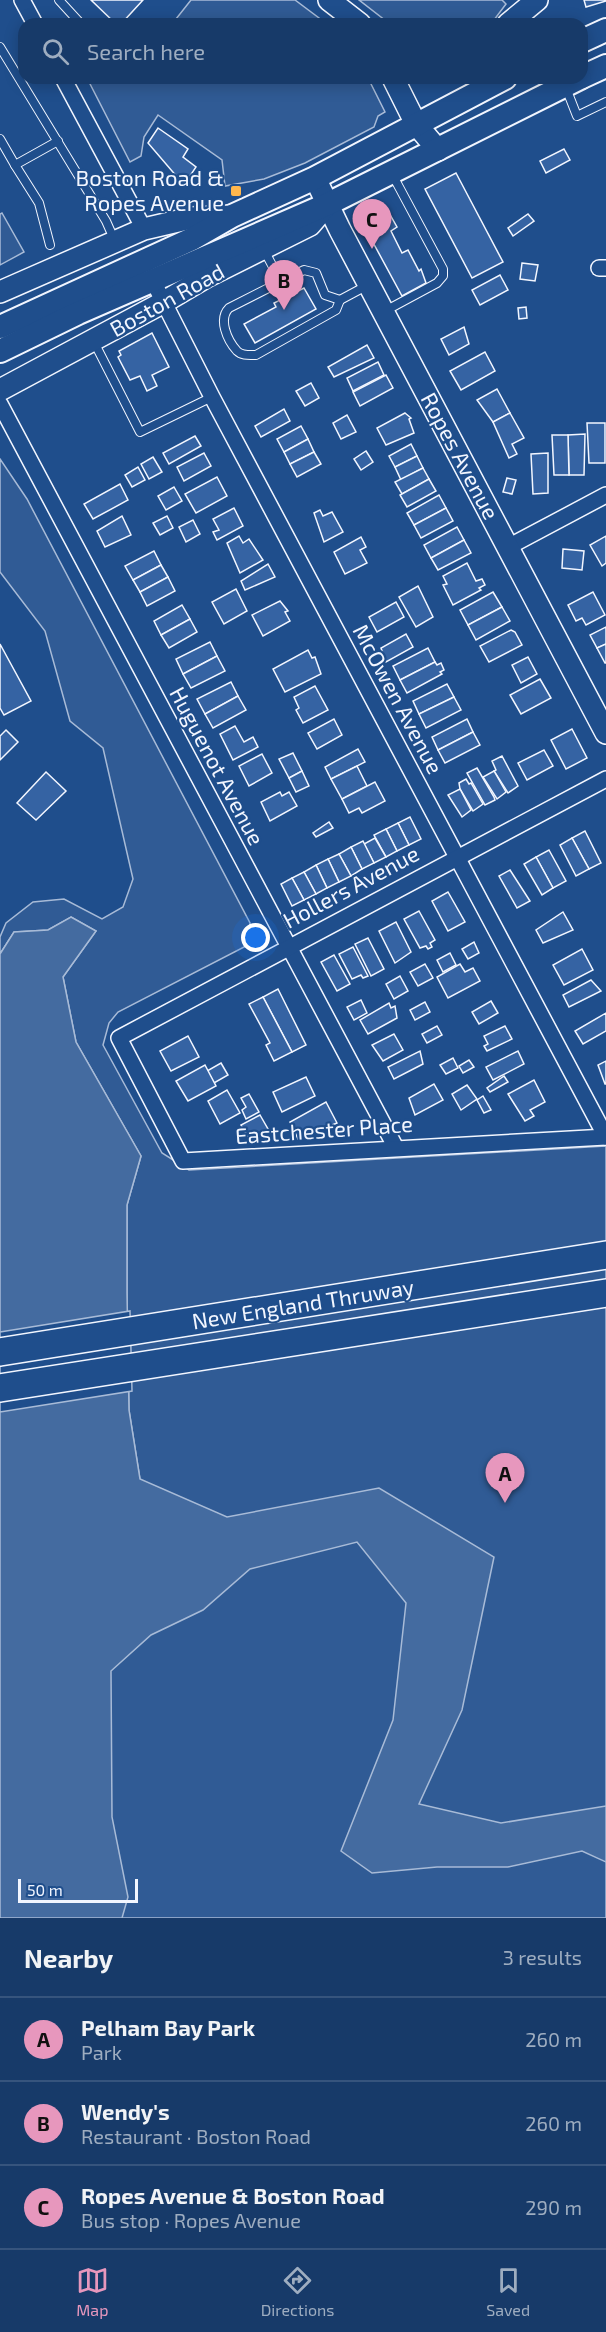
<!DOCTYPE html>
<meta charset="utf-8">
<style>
body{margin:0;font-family:"Exo 2",sans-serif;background:#244571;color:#f1f3f6}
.scale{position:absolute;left:18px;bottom:15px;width:120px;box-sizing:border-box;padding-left:6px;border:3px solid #f2f6ff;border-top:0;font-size:16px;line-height:21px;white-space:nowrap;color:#f2f6ff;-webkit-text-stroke:4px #1f4e8c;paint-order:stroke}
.you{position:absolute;left:256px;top:938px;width:21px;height:21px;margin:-15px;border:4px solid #fff;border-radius:50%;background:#1a73e8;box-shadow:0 0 0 9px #1a73e833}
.badge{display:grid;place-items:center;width:39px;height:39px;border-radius:50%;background:#e797bd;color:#111;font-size:20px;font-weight:700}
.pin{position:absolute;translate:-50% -50px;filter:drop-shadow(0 2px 3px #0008)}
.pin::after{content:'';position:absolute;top:32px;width:21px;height:18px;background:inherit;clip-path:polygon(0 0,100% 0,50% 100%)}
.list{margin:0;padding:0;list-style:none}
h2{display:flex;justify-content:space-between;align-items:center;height:78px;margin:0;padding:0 24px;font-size:26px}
h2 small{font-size:20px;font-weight:400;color:#9eadc0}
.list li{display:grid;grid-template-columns:39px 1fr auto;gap:18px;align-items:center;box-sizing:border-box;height:84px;padding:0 24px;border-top:2px solid #36547d}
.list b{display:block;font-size:22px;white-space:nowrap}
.list p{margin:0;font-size:20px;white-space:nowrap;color:#9eadc0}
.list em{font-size:20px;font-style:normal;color:#9eadc0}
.icon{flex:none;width:33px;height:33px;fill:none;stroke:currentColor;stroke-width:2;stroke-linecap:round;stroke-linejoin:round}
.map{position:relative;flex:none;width:606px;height:1918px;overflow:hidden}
.search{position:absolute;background:#173a69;box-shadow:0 3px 15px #0003;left:18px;right:18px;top:18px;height:66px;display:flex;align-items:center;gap:15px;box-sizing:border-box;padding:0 21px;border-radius:18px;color:#9eadc0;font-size:22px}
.sheet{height:330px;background:#173a69}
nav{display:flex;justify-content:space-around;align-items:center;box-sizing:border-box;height:84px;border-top:2px solid #36547d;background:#173a69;font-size:16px;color:#9eadc0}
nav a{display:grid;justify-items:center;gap:3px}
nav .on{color:#e797bd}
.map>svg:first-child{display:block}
.built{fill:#305b95;stroke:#a8bbd7;stroke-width:1.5}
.water{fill:#446ba0;stroke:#a8bbd7;stroke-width:1.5}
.pier{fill:#1f4e8c;stroke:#a8bbd7;stroke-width:1.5}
.building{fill:#3563a3;stroke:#f2f6ff;stroke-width:1.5}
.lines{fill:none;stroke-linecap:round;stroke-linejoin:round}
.lane-casing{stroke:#f2f6ff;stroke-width:10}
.street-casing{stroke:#f2f6ff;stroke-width:18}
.secondary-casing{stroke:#f2f6ff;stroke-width:24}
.primary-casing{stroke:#f2f6ff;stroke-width:26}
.highway-casing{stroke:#f2f6ff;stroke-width:30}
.lane{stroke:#1f4e8c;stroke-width:8}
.street{stroke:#1f4e8c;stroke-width:15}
.secondary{stroke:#1f4e8c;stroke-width:21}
.primary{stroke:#1f4e8c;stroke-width:22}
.highway{stroke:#1f4e8c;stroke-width:27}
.poi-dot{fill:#ffb74d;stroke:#1f4e8c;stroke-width:2}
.labels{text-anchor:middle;stroke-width:4.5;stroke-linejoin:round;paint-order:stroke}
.poi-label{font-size:22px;fill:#f2f6ff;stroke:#1f4e8c;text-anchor:end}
.street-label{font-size:22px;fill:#f2f6ff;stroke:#1f4e8c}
</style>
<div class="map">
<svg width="606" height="1918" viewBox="0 0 606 1918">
<rect width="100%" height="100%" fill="#1f4e8c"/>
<g class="built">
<polygon points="191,0 295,0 327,24 172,24"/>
<polygon points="359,0 502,0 506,4 491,24 483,24 477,20 474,24 390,24"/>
<polygon points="87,78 368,78 385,112 378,116 374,127 305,163 264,179 225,186 222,160 158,115 144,137 141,156 130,162"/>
<polygon points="2,213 24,252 0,265 0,214"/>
<polygon points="0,459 27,499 250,923 248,945 118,1012 109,1023 103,1045 162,1153 189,1170 606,1146 606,1918 26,1918 140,1479 129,1410 127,1293 127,1205 141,1156 76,1042 63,977 96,931 71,917 48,930 14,932 0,954 0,937 6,923 33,902 64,899 102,919 123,907 133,879 103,748 70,721 45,631 0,572"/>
</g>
<polygon class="water" points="71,917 96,931 63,977 76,1042 141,1156 127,1205 127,1293 129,1410 140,1479 227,1517 379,1488 494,1557 462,1710 419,1804 501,1823 606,1806 606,1862 582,1851 508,1867 437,1867 372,1873 341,1851 393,1720 406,1603 357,1542 250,1569 203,1610 151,1635 111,1671 112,1817 128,1897 122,1918 0,1918 0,954 14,932 48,930"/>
<polygon class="pier" points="130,1311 132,1391 0,1412 0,1332"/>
<g class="building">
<polygon points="91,0 143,0 121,24 116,24"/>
<polygon points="584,0 606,0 606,1 586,7"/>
<polygon points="158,128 188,149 183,157 196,167 184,185 148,143"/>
<polygon points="564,149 570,160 546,173 540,161"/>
<polygon points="456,173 503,262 472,278 425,189"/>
<polygon points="388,211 397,227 391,231 402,253 408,250 419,271 421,269 426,283 402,296 363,224"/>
<polygon points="528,214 534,221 513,236 508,228"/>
<polygon points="522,263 538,265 535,281 520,279"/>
<polygon points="500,275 508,290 480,305 472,290"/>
<polygon points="304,288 316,309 255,343 244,324 276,307 274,303"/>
<polygon points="526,307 527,318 519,319 518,308"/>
<polygon points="464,327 469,344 449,355 441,339"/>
<polygon points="152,333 169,367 152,375 157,386 147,391 140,376 130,380 118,357 121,355 119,351"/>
<polygon points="367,345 374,358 334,377 328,367"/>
<polygon points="485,352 495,371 461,390 450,371"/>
<polygon points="378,362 384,375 353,391 347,378"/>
<polygon points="386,375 393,388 360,406 353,392"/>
<polygon points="311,383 319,398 305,406 296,391"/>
<polygon points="497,389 510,413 493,422 477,400"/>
<polygon points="284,409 290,421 261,437 255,426"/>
<polygon points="405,413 411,418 409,419 414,433 386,445 377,428"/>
<polygon points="510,413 524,438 512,444 517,454 509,458 493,422"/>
<polygon points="347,415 356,432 341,439 333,423"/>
<polygon points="587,423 605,423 605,463 589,463"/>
<polygon points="301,426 308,439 284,452 277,439"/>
<polygon points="585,434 584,475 569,475 568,435"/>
<polygon points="552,435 568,435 569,475 554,475"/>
<polygon points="195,436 201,446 169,464 163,453"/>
<polygon points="308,439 314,452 290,464 284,452"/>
<polygon points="411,444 417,456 395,467 389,456"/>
<polygon points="366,451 373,462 361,470 354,459"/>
<polygon points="314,452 321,464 297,477 290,464"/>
<polygon points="204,453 211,466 184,481 177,467"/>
<polygon points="548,453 548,493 533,494 531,454"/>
<polygon points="417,456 423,468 401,480 395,467"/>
<polygon points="153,457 162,472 149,479 141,464"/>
<polygon points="138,467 145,480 132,487 125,475"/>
<polygon points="423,468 429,479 402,494 395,482"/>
<polygon points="217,477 227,496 196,513 185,494"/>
<polygon points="507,478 516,480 512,494 503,492"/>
<polygon points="429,479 436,491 407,507 400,495"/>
<polygon points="120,484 128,500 93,519 84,504"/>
<polygon points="174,487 182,501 166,510 158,496"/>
<polygon points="439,495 446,508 414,525 407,513"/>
<polygon points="234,508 243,526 217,540 213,532 219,530 213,519"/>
<polygon points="446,508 453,521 421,538 414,525"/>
<polygon points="320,510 323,516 332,512 343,532 324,542 314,513"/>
<polygon points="122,516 131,535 105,547 97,531"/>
<polygon points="167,516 173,528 160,535 153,523"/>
<polygon points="193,520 200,534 186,542 179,527"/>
<polygon points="457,527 464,540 431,558 424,545"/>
<polygon points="239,536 243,543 249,539 263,560 240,573 227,543"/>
<polygon points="606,536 606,563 602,566 590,545"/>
<polygon points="361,537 366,547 360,550 367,563 345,574 334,552"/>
<polygon points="464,540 471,553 438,570 431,558"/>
<polygon points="563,549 584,551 582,570 562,568"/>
<polygon points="154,551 161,565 133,580 125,566"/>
<polygon points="467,563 476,581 482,579 485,585 479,588 481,590 453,605 443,585 447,584 443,576"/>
<polygon points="268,564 275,577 245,590 241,581"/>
<polygon points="161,565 168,577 140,592 133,580"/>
<polygon points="168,577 175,591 147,606 140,592"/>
<polygon points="418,586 433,617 416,627 399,597"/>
<polygon points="236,589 247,611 224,624 212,602"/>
<polygon points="493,592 502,607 468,625 460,610"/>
<polygon points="593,592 605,615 586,625 582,618 576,621 568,605"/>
<polygon points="280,601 288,611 285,612 290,621 263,636 252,615"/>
<polygon points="396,602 404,617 377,632 369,617"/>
<polygon points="182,605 190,619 161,635 154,621"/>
<polygon points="502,607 510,621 476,640 468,625"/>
<polygon points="190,619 197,632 169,648 161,635"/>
<polygon points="606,627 606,644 597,648 590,635"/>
<polygon points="511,630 515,632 522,645 489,662 480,646"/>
<polygon points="406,634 413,647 386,662 381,648"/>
<polygon points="210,642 217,656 183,674 176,659"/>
<polygon points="0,644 31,701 4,715 0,708"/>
<polygon points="606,644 606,663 605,663 597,648"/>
<polygon points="428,648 435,662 400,680 393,666"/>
<polygon points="308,650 312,658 315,657 321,674 285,692 273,669"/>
<polygon points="217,656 225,671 191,688 183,674"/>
<polygon points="528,657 537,674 521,683 512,665"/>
<polygon points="435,662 437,665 441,663 444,670 440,672 442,674 407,693 400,680"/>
<polygon points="540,679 551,698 521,714 510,695"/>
<polygon points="231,682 238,696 205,714 197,699"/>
<polygon points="447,684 454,697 419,714 413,701"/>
<polygon points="315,686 328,710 303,723 296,710 299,708 294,697"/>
<polygon points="238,696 246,710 213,728 205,714"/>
<polygon points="454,697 461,710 426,728 419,714"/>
<polygon points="334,719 342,735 317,749 308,733"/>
<polygon points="467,719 473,732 438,750 432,737"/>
<polygon points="235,726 244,742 253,737 258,747 233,760 220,734"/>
<polygon points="572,729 587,758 566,769 551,740"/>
<polygon points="6,730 18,742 0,760 0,736"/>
<polygon points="473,732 480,745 445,763 438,750"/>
<polygon points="358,749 365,762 331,779 325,767"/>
<polygon points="544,750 553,766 527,780 518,763"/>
<polygon points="293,753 302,771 289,778 279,759"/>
<polygon points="262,754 272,773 249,786 239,766"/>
<polygon points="502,756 518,786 508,793 494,771 496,770 492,761"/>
<polygon points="357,766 367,786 342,799 331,779"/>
<polygon points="477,768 494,797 495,800 485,805 467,773"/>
<polygon points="302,771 309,786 296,792 289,778"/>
<polygon points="494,771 506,792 497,799 483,777"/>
<polygon points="46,772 66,791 36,820 17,803"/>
<polygon points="466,779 469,784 471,783 483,804 473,811 460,789 459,783"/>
<polygon points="375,782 385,801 362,813 359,808 349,813 342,799"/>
<polygon points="460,789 471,810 462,817 448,795"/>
<polygon points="280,792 282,796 289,792 297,806 270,821 261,802"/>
<polygon points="410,817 421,839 409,845 398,823"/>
<polygon points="329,822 333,828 316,837 313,833"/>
<polygon points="398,823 409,845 397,851 386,829"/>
<polygon points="386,829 397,851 386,857 374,835"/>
<polygon points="585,831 601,863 589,869 572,838"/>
<polygon points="375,838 386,857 374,863 364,844"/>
<polygon points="572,838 589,869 576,876 560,845"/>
<polygon points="363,841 374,863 362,869 351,847"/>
<polygon points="351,847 362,869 351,876 339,854"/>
<polygon points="549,850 566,881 553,888 536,857"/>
<polygon points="339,854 351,876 339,882 328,859"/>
<polygon points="536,857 553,888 542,895 524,864"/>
<polygon points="328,859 339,882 327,888 316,865"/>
<polygon points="316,865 327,888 316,894 304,872"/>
<polygon points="510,870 530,901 517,908 499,876"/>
<polygon points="304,872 316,894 304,900 292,878"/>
<polygon points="292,878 304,900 292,906 281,884"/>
<polygon points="448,892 465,922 448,931 432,901"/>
<polygon points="419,911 435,940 430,943 432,947 428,949 426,946 420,948 404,919"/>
<polygon points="563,912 573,930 543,943 536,930"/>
<polygon points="396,922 411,952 395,963 379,931"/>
<polygon points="368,938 384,969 371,976 355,944"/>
<polygon points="474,942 479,953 468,959 462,949"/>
<polygon points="353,947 368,976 363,978 361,975 352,979 339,954"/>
<polygon points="582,949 593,970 564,985 553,965"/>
<polygon points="450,953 456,965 443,972 437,960"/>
<polygon points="334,955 350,984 337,991 321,962"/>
<polygon points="425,964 433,978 418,986 410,972"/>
<polygon points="460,964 465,972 473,968 480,981 448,998 437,977"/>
<polygon points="400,976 408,991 394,999 386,984"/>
<polygon points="591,980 601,991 569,1007 563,995"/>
<polygon points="278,989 306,1045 292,1052 263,997"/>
<polygon points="263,997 292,1052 274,1061 266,1045 270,1043 249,1004"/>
<polygon points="361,1000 367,1013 354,1020 347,1007"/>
<polygon points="491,1001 498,1013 479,1024 472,1012"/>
<polygon points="425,1002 430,1012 415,1020 410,1010"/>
<polygon points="389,1003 391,1008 395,1006 397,1018 368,1034 360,1020"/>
<polygon points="606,1013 606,1031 583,1044 575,1031"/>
<polygon points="437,1026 442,1035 427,1043 422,1034"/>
<polygon points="505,1026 512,1039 487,1051 484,1046 488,1044 484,1036"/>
<polygon points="394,1034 403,1050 383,1061 372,1045"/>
<polygon points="188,1036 199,1057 171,1071 160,1051"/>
<polygon points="420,1051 423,1064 394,1079 388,1067"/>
<polygon points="518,1051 524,1064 493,1080 486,1067"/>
<polygon points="453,1058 458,1068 446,1074 440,1065"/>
<polygon points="469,1060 474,1067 463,1073 459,1066"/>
<polygon points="606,1061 606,1084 605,1084 598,1065"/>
<polygon points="221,1063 228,1075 214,1083 207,1071"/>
<polygon points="205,1065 216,1086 188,1101 176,1081"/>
<polygon points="504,1076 508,1082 490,1092 487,1088"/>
<polygon points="306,1077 315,1096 282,1112 273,1092"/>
<polygon points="534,1080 545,1102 530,1110 534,1116 525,1121 508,1094"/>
<polygon points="434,1084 443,1100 415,1115 409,1098"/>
<polygon points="467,1085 477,1099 461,1110 452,1094"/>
<polygon points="227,1090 240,1113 220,1124 208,1101"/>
<polygon points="249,1094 259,1112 246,1119 242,1110 246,1107 241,1098"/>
<polygon points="483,1096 491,1110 484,1113 477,1100"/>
<polygon points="326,1102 337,1123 298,1139 290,1122"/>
<polygon points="260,1115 268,1129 249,1139 241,1125"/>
</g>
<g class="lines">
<defs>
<g id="lane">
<polyline points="59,0 81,24"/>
<polyline points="0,47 106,221 114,239"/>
<polyline points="566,88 577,116 606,102"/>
<polyline points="0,139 15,165 58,141"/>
<polyline points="15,165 39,203 50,245"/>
<polyline points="264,250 281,282"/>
<path d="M304 270 316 273 325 295 340 300 336 310 256 355C249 355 242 356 237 351 227 340 218 319 229 308Z"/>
<polyline points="340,300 368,285"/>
<polyline points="385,311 437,283 443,276 443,269 392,174"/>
<polyline points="94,342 140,432 212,397"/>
</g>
<g id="street">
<polyline points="22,0 35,24"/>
<polyline points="63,78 144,229"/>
<polyline points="599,268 606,268"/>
<polyline points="153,281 212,397 606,1137"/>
<polyline points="0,404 396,1148"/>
<polyline points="508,547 606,495"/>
<polyline points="606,779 119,1038 183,1161 606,1137"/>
</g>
<g id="secondary">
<polyline points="329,0 360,24"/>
<polyline points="508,24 537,0"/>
<polyline points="393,78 416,124 438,150"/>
<polyline points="315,178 340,230 606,733"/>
<polyline points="0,292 144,229 191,218 232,216"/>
<polyline points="0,390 164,302 208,276 310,225 328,204"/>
</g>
<g id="primary">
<polyline points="582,41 606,30"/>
<polyline points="582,77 606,66"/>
<polyline points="0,327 192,239 232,216 315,178 505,78"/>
<polyline points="0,351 78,313 328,204 580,78"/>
</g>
<g id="highway">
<polyline points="0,1352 606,1255"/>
<path d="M0 1388C202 1355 404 1326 606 1293"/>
</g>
</defs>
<use href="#lane" class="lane-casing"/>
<use href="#street" class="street-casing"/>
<use href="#secondary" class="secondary-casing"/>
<use href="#primary" class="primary-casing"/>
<use href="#highway" class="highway-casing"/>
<use href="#lane" class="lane"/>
<use href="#street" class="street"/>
<use href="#secondary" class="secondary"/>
<use href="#primary" class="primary"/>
<use href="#highway" class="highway"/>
</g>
<rect class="poi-dot" x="230" y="185" width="12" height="12" rx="3"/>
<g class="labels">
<g class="poi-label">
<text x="224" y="186">Boston Road &amp;<tspan x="224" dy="25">Ropes Avenue</tspan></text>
</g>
<g class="street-label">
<text transform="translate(167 300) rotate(-29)" y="8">Boston Road</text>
<text transform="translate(460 456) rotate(62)" y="8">Ropes Avenue</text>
<text transform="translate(398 699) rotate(62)" y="8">McOwen Avenue</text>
<text transform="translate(217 766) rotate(62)" y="8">Huguenot Avenue</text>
<text transform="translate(351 887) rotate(-28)" y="8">Hollers Avenue</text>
<text transform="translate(324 1130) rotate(-4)" y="8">Eastchester Place</text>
<text transform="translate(303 1304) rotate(-9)" y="8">New England Thruway</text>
</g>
</g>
</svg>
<div class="scale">50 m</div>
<div class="you"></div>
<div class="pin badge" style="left:505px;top:1503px">A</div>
<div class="pin badge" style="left:284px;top:310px">B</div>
<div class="pin badge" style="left:372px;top:249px">C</div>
<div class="search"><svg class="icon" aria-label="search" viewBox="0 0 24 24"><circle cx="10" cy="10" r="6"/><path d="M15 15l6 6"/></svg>Search here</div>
</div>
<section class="sheet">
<h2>Nearby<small>3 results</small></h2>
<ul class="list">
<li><span class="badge">A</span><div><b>Pelham Bay Park</b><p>Park</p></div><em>260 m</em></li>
<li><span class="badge">B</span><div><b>Wendy's</b><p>Restaurant · Boston Road</p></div><em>260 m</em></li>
<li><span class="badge">C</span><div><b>Ropes Avenue &amp; Boston Road</b><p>Bus stop · Ropes Avenue</p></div><em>290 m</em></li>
</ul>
</section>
<nav>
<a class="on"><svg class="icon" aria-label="map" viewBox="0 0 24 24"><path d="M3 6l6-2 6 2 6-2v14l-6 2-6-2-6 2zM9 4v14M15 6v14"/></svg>Map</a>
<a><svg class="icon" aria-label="directions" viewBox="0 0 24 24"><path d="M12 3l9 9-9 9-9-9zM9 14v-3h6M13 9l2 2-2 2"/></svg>Directions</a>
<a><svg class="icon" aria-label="saved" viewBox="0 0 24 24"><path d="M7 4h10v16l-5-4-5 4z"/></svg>Saved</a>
</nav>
